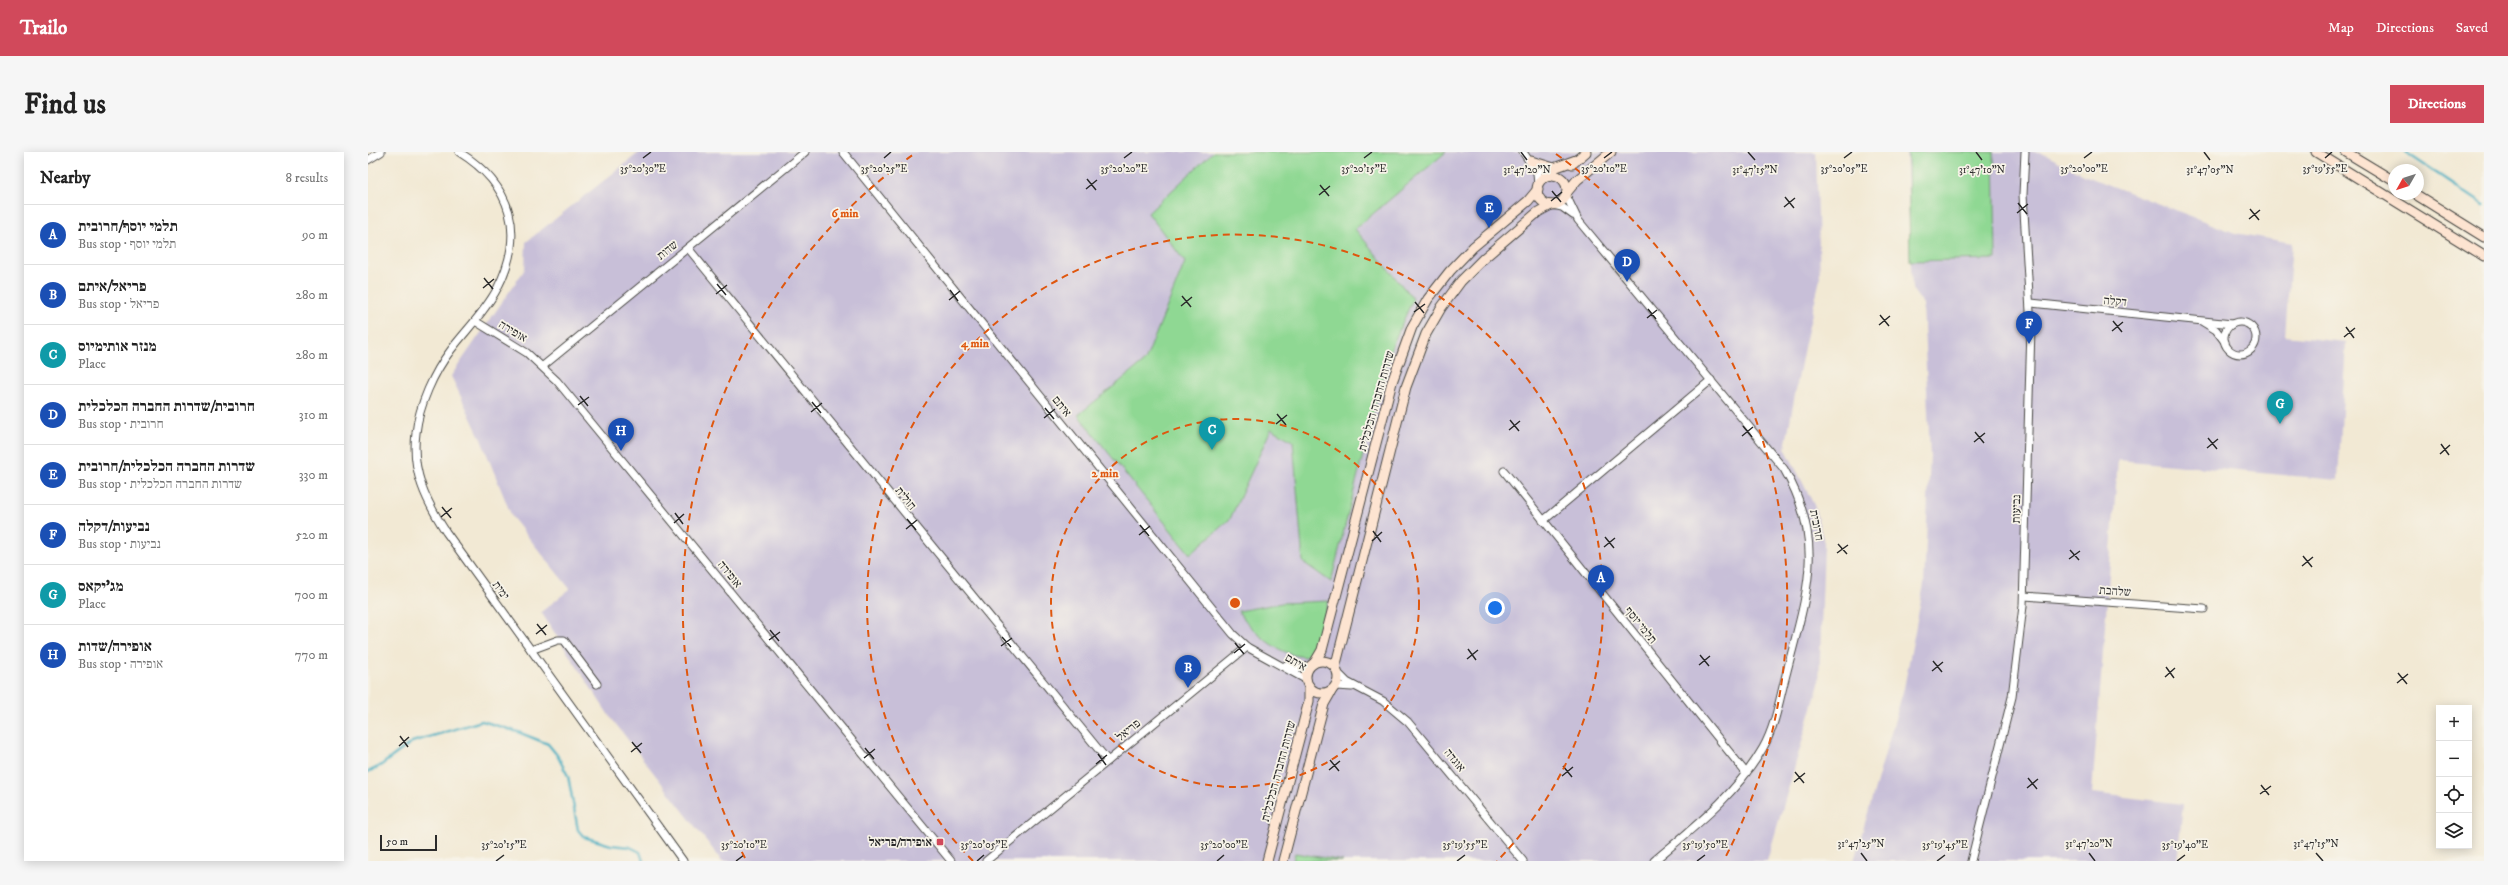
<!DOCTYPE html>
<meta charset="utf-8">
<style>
body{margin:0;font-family:"IM FELL DW Pica","Frank Ruhl Libre",serif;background:#f6f6f6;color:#222}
.controls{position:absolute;right:12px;bottom:12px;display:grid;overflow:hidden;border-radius:0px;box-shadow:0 2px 10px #0003}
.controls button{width:36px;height:36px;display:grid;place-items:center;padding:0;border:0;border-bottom:1px solid #e0e0e0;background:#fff;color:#222;font:20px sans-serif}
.compass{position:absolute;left:2020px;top:12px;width:36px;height:36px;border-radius:50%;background:#fff;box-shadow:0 2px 10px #0003;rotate:231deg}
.scale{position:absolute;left:12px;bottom:10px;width:57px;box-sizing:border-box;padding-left:4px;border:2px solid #2b2b2b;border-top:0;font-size:11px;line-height:14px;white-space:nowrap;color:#2b2b2b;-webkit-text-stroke:3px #f7f3e8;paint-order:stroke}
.you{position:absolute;left:1127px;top:456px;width:14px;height:14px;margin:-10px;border:3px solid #fff;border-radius:50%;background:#1a73e8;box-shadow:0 0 0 6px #1a73e833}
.badge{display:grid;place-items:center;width:26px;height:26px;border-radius:50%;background:#d1495b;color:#fff;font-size:13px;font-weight:700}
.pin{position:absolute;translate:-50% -33px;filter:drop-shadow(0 1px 2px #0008)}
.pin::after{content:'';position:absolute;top:21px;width:14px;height:12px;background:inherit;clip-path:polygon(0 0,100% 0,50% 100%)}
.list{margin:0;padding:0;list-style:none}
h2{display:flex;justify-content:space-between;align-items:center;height:52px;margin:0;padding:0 16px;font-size:17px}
h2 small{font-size:13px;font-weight:400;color:#767676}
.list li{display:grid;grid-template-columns:26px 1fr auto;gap:12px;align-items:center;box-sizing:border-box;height:60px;padding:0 16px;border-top:1px solid #e0e0e0}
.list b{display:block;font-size:15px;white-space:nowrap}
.list p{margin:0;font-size:13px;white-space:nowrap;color:#767676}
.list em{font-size:13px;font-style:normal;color:#767676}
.icon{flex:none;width:22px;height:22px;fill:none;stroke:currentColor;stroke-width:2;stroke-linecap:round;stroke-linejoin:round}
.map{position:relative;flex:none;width:2116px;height:709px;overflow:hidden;border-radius:0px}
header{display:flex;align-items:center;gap:24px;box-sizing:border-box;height:56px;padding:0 20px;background:#d1495b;color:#fff}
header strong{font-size:19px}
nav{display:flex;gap:22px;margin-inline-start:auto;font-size:14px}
.intro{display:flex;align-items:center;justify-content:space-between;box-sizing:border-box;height:96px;padding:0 24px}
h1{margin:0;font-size:28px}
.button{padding:10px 18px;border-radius:0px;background:#d1495b;color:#fff;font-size:14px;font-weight:700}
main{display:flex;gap:24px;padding:0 24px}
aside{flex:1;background:#fff;border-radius:0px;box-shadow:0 2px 10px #0003}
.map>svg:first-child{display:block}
.industrial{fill:#c8bfd8}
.green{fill:#8fd893;stroke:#5d825f}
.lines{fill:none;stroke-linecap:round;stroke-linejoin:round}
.stream{stroke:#42adc1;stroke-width:2.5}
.minor-casing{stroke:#494844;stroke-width:9}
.secondary-casing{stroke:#494844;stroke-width:11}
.minor{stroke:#fff;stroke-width:7}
.secondary{stroke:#fde4d1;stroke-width:9}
.ticks{fill:none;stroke:#2b2b2b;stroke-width:1.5}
.ring{fill:none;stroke:#df570e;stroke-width:2;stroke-dasharray:7 5}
.poi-dot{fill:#d1495b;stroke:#f7f3e8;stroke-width:1.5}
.labels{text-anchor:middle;stroke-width:3.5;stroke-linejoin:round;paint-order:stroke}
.street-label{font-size:12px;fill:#2b2b2b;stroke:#f7f3e8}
.poi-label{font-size:12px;font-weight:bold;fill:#2b2b2b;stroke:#f7f3e8;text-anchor:end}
.ticks-label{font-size:10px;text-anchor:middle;fill:#2b2b2b;stroke:#f7f3e8;stroke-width:3.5;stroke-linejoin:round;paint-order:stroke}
.centre{fill:#df570e;stroke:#f7f3e8;stroke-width:2}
.ring-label{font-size:12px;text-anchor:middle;font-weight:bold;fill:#df570e;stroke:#f7f3e8;stroke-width:3.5;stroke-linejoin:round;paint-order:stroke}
</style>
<header>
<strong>Trailo</strong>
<nav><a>Map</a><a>Directions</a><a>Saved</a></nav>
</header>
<div class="intro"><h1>Find us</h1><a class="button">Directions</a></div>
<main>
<aside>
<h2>Nearby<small>8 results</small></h2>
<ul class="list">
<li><span class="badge" style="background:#1a4fb4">A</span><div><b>תלמי יוסף/חרובית</b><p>Bus stop · תלמי יוסף</p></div><em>90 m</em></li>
<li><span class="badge" style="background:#1a4fb4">B</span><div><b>פריאל/איתם</b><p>Bus stop · פריאל</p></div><em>280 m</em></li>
<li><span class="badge" style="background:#0f9aa8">C</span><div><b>מנזר אותימיוס</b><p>Place</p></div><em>280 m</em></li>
<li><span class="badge" style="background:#1a4fb4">D</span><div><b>חרובית/שדרות החברה הכלכלית</b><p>Bus stop · חרובית</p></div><em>310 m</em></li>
<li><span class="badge" style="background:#1a4fb4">E</span><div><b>שדרות החברה הכלכלית/חרובית</b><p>Bus stop · שדרות החברה הכלכלית</p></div><em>330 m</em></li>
<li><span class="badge" style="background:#1a4fb4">F</span><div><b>נביעות/דקלה</b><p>Bus stop · נביעות</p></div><em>520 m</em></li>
<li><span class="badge" style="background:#0f9aa8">G</span><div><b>מג'יקאס</b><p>Place</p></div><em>700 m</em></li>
<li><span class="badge" style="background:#1a4fb4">H</span><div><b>אופירה/שדות</b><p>Bus stop · אופירה</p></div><em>770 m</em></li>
</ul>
</aside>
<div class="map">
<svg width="2116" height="709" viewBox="0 0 2116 709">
<rect width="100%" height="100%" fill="#f7f3e8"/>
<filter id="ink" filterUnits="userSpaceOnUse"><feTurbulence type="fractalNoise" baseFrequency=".025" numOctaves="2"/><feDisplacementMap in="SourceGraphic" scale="8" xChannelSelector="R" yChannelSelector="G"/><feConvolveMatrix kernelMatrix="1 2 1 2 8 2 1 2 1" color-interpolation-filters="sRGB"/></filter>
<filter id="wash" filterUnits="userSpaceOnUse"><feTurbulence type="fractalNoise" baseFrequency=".012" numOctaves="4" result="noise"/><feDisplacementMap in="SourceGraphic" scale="16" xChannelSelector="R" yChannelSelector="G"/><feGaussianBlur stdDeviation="0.9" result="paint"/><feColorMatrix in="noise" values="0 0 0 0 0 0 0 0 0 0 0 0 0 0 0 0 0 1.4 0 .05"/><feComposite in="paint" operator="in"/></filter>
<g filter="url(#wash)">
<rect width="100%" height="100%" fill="#f2e9d4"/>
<g class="industrial">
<polygon points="272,0 1448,0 1452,127 1436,195 1417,296 1446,353 1456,391 1451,532 1399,709 354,709 240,562 173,460 202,437 144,365 112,285 83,224 157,117 158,90"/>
<polygon points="1538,0 1672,0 1718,24 1867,81 1924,91 1917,184 1978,190 1970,328 1750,308 1724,641 1815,652 1809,709 1486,709 1536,536 1556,432 1562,303 1555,152 1544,137"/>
</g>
<g class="green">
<polygon points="845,0 1078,0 987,77 1045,147 1020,203 963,430 935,410 925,289 903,277 862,367 822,402 710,263 777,209 817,110 780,61"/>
<polygon points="1540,0 1626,0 1628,107 1542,109"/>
<path d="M961 449 946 498 937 505C908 502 886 481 870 459L914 451Z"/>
<polygon points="927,701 975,709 925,709"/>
</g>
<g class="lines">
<g class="stream">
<polyline points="2037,0 2116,53"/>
<polyline points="0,620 12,614 44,590 114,569 150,580 180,592 189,603 200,624 210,678 216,685 243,693 262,695 272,700 275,709"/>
</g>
</g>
</g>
<g filter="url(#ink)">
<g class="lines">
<defs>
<g id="minor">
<path d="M91 0C144 33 158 81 129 137 117 160 98 178 83 198 66 220 51 253 48 281 43 319 58 349 78 380L315 709"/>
<polyline points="475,0 865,482 879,495 939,528"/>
<polyline points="1155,0 1169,21 1170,34"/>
<polyline points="0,8 13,0"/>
<polyline points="1165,10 1182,24"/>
<path d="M1198 43 1210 68 1416 317C1459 391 1438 443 1419 519 1412 544 1408 573 1395 596 1368 643 1326 675 1286 709"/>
<polyline points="1185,53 1194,55 1205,63"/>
<polyline points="320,96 740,609"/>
<polyline points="1663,151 1864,172"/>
<polyline points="107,169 159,201 189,229 583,709"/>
<polyline points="1835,170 1848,178 1857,190"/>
<circle cx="1872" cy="186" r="16"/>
<polyline points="175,214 437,0"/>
<polyline points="1136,319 1378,621"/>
<polyline points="1175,369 1343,228"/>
<polyline points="1656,444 1836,457"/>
<polyline points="163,498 190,488 196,488 229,532"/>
<polyline points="918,513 930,516 943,514"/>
<polyline points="970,521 979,530 1015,549 1040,570 1155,709"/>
<polyline points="968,534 984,535"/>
<polyline points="618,709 879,495"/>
<polyline points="1603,709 1644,545 1655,454 1663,176 1655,43 1657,0"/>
</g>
<g id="secondary">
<polyline points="1948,0 2116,104"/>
<polyline points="1978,0 2026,29"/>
<polyline points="1163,9 1186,16 1208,8"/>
<polyline points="1204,12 1218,0"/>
<circle cx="1184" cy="38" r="15"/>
<polyline points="1199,40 1209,28 1243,0"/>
<polyline points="2047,42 2116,85"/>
<circle cx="954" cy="525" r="16"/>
<polyline points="947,510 954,498 1024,230 1044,175 1060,147 1082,119 1105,95 1160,49 1170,37"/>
<polyline points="967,516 1038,235 1058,182 1073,156 1093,129 1116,106 1170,60 1183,53"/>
<polyline points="899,709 941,549 941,534"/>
<polyline points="915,709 956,552 964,538"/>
</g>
</defs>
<use href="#minor" class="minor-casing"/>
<use href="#secondary" class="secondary-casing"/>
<use href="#minor" class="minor"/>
<use href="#secondary" class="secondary"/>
</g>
</g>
<path class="ticks" d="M1153 0 1159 8M1380 0 1387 8M1608 0 1614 8M1836 0 1842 8M275 6 283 0M516 6 523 0M756 6 764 0M996 6 1004 0M1236 6 1244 0M1476 6 1484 0M1716 6 1724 0M1957 6 1964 0M719 27 728 38M952 33 961 44M718 37 729 28M1184 39 1193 50M951 43 962 34M1417 45 1426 56M1183 49 1194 40M1650 51 1659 62M1416 55 1427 46M1882 57 1891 68M1649 61 1660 52M1881 67 1892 58M116 126 125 137M349 132 358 143M115 136 126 127M582 138 590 149M348 142 359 133M814 144 823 155M581 148 592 139M1047 150 1056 161M813 154 824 145M1280 157 1288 167M1046 160 1057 152M1512 163 1521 174M1279 166 1289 158M1745 169 1754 180M1511 173 1522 164M1978 175 1986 186M1744 179 1755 170M1976 185 1987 176M212 244 220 254M444 250 453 261M210 253 221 245M677 256 686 267M443 260 454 251M909 262 918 273M676 266 687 257M1142 268 1151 279M908 272 919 263M1375 274 1384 285M1141 278 1152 269M1607 280 1616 291M1374 284 1385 275M1840 286 1849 297M1606 290 1617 281M2073 292 2081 303M1839 296 1850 287M2072 302 2082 293M74 355 83 366M307 361 315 372M73 365 84 356M539 367 548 378M306 371 316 362M772 373 781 384M538 377 549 368M1005 379 1013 390M771 383 782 374M1237 385 1246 396M1004 389 1014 380M1470 392 1479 402M1236 395 1247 386M1702 398 1711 408M1469 401 1480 393M1935 404 1944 415M1701 407 1712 399M1934 414 1945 405M169 472 178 483M402 478 411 489M168 482 179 473M634 485 643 495M401 488 412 480M867 491 876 502M633 494 644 486M1100 497 1108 508M866 501 877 492M1332 503 1341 514M1099 507 1110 498M1565 509 1574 520M1331 513 1342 504M1798 515 1806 526M1564 519 1575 510M2030 521 2039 532M1797 525 1807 516M2029 531 2040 522M32 584 40 595M264 590 273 601M31 594 41 585M497 596 506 607M263 600 274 591M730 602 738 613M496 606 507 597M962 608 971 619M728 612 739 603M1195 614 1204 625M961 618 972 609M1427 620 1436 631M1194 624 1205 615M1660 626 1669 637M1426 630 1437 621M1893 633 1901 643M1659 636 1670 627M1892 642 1903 634M1493 701 1499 709M1721 701 1727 709M1948 701 1955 709M128 709 136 703M368 709 376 703M609 709 616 703M849 709 856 703M1089 709 1097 703M1329 709 1337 703M1569 709 1577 703M1809 709 1817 703"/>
<g class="ring">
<circle cx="867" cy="451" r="184"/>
<path d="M605 709A368 368 0 1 1 1129 709"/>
<path d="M377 706A552 552 0 0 1 546 2M1188 2A552 552 0 0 1 1357 706"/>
</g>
<rect class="poi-dot" x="568" y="686" width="8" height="8" rx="2"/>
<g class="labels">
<g class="street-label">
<text transform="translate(299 98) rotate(-39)" y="4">שדות</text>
<text transform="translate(1747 149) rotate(5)" y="4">דקלה</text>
<text transform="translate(145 179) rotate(31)" y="4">אופירה</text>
<text transform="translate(1008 249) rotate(-74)" y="4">שדרות החברה הכלכלית</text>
<text transform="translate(694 254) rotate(51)" y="4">איתם</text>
<text transform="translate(538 346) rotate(51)" y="4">חולית</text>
<text transform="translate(1648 357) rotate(-89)" y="4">נביעות</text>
<text transform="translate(1449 373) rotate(79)" y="4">חרובית</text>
<text transform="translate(362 422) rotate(51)" y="4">אופירה</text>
<text transform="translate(133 438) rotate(54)" y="4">ימית</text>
<text transform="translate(1747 439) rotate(4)" y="4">שלהבת</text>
<text transform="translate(1273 473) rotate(51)" y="4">תלמי יוסף</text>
<text transform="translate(928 510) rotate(30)" y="4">איתם</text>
<text transform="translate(760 578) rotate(-39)" y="4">פריאל</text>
<text transform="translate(1087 608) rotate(51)" y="4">אוגדה</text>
<text transform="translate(910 619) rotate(-75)" y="4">שדרות החברה הכלכלית</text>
</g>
<g class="poi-label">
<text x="564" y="694">אופירה/פריאל</text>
</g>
</g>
<g class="ticks-label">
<text x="275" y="20">35°20'30"E</text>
<text x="516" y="20">35°20'25"E</text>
<text x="756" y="20">35°20'20"E</text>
<text x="996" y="20">35°20'15"E</text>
<text x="1236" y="20">35°20'10"E</text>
<text x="1476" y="20">35°20'05"E</text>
<text x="1716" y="20">35°20'00"E</text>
<text x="1957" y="20">35°19'55"E</text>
<text x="1159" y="21">31°47'20"N</text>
<text x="1387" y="21">31°47'15"N</text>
<text x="1614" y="21">31°47'10"N</text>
<text x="1842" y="21">31°47'05"N</text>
<text x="1493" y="695">31°47'25"N</text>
<text x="1721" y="695">31°47'20"N</text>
<text x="1948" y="695">31°47'15"N</text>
<text x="136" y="696">35°20'15"E</text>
<text x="376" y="696">35°20'10"E</text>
<text x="616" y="696">35°20'05"E</text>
<text x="856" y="696">35°20'00"E</text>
<text x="1097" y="696">35°19'55"E</text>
<text x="1337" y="696">35°19'50"E</text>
<text x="1577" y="696">35°19'45"E</text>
<text x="1817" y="696">35°19'40"E</text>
</g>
<circle cx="867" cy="451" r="6" class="centre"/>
<g class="ring-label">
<text x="477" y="65">6 min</text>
<text x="607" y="195">4 min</text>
<text x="737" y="325">2 min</text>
</g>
</svg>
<div class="controls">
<button>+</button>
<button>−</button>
<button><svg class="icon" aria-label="locate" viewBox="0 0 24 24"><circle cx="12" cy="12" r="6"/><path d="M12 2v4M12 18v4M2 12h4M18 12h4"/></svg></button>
<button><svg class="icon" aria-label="layers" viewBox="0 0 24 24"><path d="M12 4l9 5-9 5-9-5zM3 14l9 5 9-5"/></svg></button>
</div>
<svg class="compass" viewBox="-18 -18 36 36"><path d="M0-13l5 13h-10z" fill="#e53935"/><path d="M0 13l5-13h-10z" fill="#767676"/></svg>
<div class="scale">50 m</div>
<div class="you"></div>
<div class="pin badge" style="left:1233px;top:446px;background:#1a4fb4">A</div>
<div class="pin badge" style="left:820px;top:536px;background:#1a4fb4">B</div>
<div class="pin badge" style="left:844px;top:298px;background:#0f9aa8">C</div>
<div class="pin badge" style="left:1259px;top:130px;background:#1a4fb4">D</div>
<div class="pin badge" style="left:1121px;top:76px;background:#1a4fb4">E</div>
<div class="pin badge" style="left:1661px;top:192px;background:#1a4fb4">F</div>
<div class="pin badge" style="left:1912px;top:272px;background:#0f9aa8">G</div>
<div class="pin badge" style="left:253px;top:299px;background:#1a4fb4">H</div>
</div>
</main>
